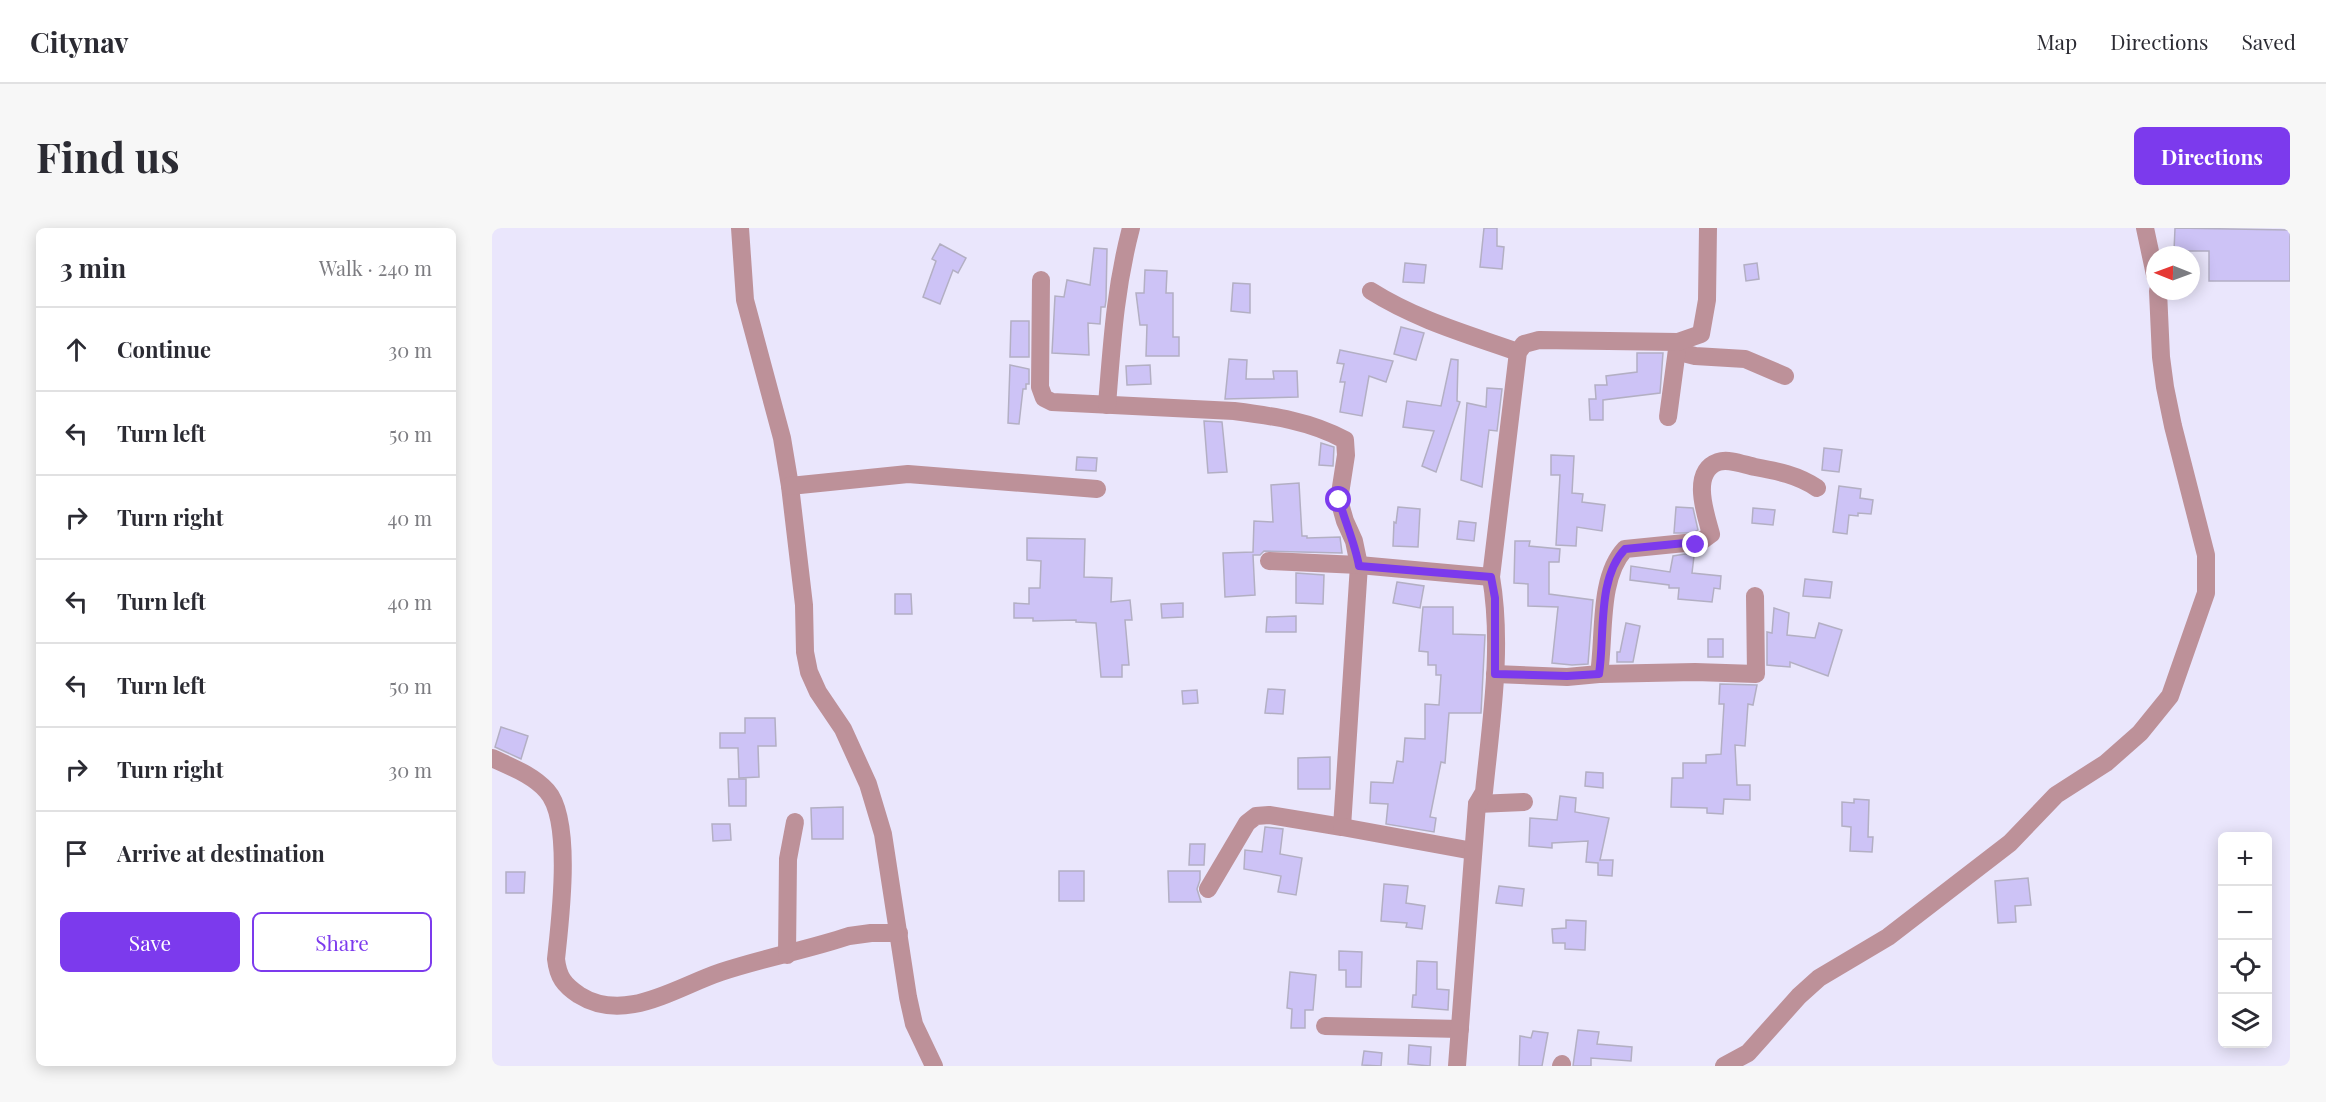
<!DOCTYPE html>
<meta charset="utf-8">
<style>
body{margin:0;font-family:"Playfair Display",serif;background:#f7f7f7;color:#2b2b33}
.controls{position:absolute;right:18px;bottom:18px;display:grid;overflow:hidden;border-radius:9px;box-shadow:0 3px 15px #0003}
.controls button{width:54px;height:54px;display:grid;place-items:center;padding:0;border:0;border-bottom:2px solid #e1e1e2;background:#fff;color:#2b2b33;font:30px sans-serif}
.compass{position:absolute;left:1654px;top:18px;width:54px;height:54px;border-radius:50%;background:#fff;box-shadow:0 3px 15px #0003;rotate:271deg}
.stop{position:absolute;width:18px;height:18px;margin:-14px;border:4px solid #7c3aed;border-radius:50%;background:#fff}
.stop.end{background:#7c3aed;border-color:#fff;box-shadow:0 2px 6px #0008}
.list{margin:0;padding:0;list-style:none}
h2{display:flex;justify-content:space-between;align-items:center;height:78px;margin:0;padding:0 24px;font-size:26px}
h2 small{font-size:20px;font-weight:400;color:#7c7c81}
.list li{display:grid;grid-template-columns:39px 1fr auto;gap:18px;align-items:center;box-sizing:border-box;height:84px;padding:0 24px;border-top:2px solid #e1e1e2}
.list b{display:block;font-size:22px;white-space:nowrap}
.list em{font-size:20px;font-style:normal;color:#7c7c81}
.actions{display:flex;gap:12px;padding:18px 24px}
.actions a{flex:1;padding:14px 0;border:2px solid #7c3aed;border-radius:9px;text-align:center;font-size:21px;color:#7c3aed}
.actions .main{background:#7c3aed;color:#fff}
.icon{flex:none;width:33px;height:33px;fill:none;stroke:currentColor;stroke-width:2;stroke-linecap:round;stroke-linejoin:round}
.map{position:relative;flex:none;width:1798px;height:838px;overflow:hidden;border-radius:9px}
header{display:flex;align-items:center;gap:36px;box-sizing:border-box;height:84px;padding:0 30px;background:#fff;border-bottom:2px solid #e1e1e2}
header strong{font-size:28px}
nav{display:flex;gap:33px;margin-inline-start:auto;font-size:21px}
.intro{display:flex;align-items:center;justify-content:space-between;box-sizing:border-box;height:144px;padding:0 36px}
h1{margin:0;font-size:42px}
.button{padding:15px 27px;border-radius:9px;background:#7c3aed;color:#fff;font-size:21px;font-weight:700}
main{display:flex;gap:36px;padding:0 36px}
aside{flex:1;background:#fff;border-radius:9px;box-shadow:0 3px 15px #0003}
.map>svg:first-child{display:block}
.building{fill:#cdc3f6;stroke:#b3afc3;stroke-width:1.5}
.lines{fill:none;stroke-linecap:round;stroke-linejoin:round}
.minor{stroke:#bd9199;stroke-width:18}
.route{stroke:#7c3aed;stroke-width:8}
</style>
<header>
<strong>Citynav</strong>
<nav><a>Map</a><a>Directions</a><a>Saved</a></nav>
</header>
<div class="intro"><h1>Find us</h1><a class="button">Directions</a></div>
<main>
<aside>
<h2>3 min<small>Walk · 240 m</small></h2>
<ul class="list">
<li><svg class="icon" aria-label="ahead" viewBox="0 0 24 24"><path d="M12 20V5M6 11l6-6 6 6"/></svg><div><b>Continue</b></div><em>30 m</em></li>
<li><svg class="icon" aria-label="left" viewBox="0 0 24 24"><path d="M17 20v-9H6M10 6l-5 5 5 5"/></svg><div><b>Turn left</b></div><em>50 m</em></li>
<li><svg class="icon" aria-label="right" viewBox="0 0 24 24"><path d="M7 20v-9h11M14 6l5 5-5 5"/></svg><div><b>Turn right</b></div><em>40 m</em></li>
<li><svg class="icon" aria-label="left" viewBox="0 0 24 24"><path d="M17 20v-9H6M10 6l-5 5 5 5"/></svg><div><b>Turn left</b></div><em>40 m</em></li>
<li><svg class="icon" aria-label="left" viewBox="0 0 24 24"><path d="M17 20v-9H6M10 6l-5 5 5 5"/></svg><div><b>Turn left</b></div><em>50 m</em></li>
<li><svg class="icon" aria-label="right" viewBox="0 0 24 24"><path d="M7 20v-9h11M14 6l5 5-5 5"/></svg><div><b>Turn right</b></div><em>30 m</em></li>
<li><svg class="icon" aria-label="arrive" viewBox="0 0 24 24"><path d="M6 21V4h12l-3 4 3 4H6"/></svg><div><b>Arrive at destination</b></div></li>
</ul>
<div class="actions"><a class="main">Save</a><a>Share</a></div>
</aside>
<div class="map">
<svg width="1798" height="838" viewBox="0 0 1798 838">
<rect width="100%" height="100%" fill="#eae6fc"/>
<g class="building">
<polygon points="992,0 1005,0 1005,18 1012,19 1010,41 988,39"/>
<polygon points="1683,0 1798,2 1798,53 1717,53 1717,23 1682,23"/>
<polygon points="448,16 474,30 466,45 461,42 448,76 431,69 444,33 440,31"/>
<polygon points="602,20 615,21 614,72 613,79 609,79 608,96 596,95 597,127 560,125 563,68 572,69 575,52 598,57"/>
<polygon points="913,35 934,37 932,55 911,54"/>
<polygon points="1265,35 1267,51 1254,53 1252,37"/>
<polygon points="653,42 675,43 674,65 681,65 681,109 687,109 687,128 654,128 655,97 648,97 644,65 652,65"/>
<polygon points="741,55 758,56 758,85 739,83"/>
<polygon points="519,93 537,93 537,129 518,129"/>
<polygon points="909,99 932,105 924,132 902,126"/>
<polygon points="848,122 901,133 894,154 877,148 870,188 848,184 853,154 848,154 852,136 845,135"/>
<polygon points="1145,125 1171,125 1168,165 1111,172 1111,192 1098,192 1097,171 1104,171 1103,157 1115,157 1114,148 1145,144"/>
<polygon points="737,131 755,132 754,151 782,151 781,143 805,143 806,169 733,171"/>
<polygon points="959,131 966,132 965,173 968,174 944,244 930,238 942,203 911,199 915,173 949,178"/>
<polygon points="518,137 537,141 537,156 534,156 534,161 531,161 527,196 516,195"/>
<polygon points="658,137 659,156 635,157 634,138"/>
<polygon points="995,160 1010,161 1005,203 997,202 990,259 969,252 975,175 994,179"/>
<polygon points="712,193 730,194 735,244 716,245"/>
<polygon points="829,215 842,219 841,238 827,237"/>
<polygon points="1332,220 1350,222 1347,244 1330,242"/>
<polygon points="1059,227 1082,228 1080,265 1091,266 1090,274 1113,277 1110,303 1085,299 1084,318 1064,317 1068,247 1059,247"/>
<polygon points="585,229 605,230 604,243 584,242"/>
<polygon points="807,255 810,308 815,308 815,310 848,309 850,325 772,323 768,327 761,327 763,367 733,369 731,325 761,324 762,293 781,294 779,257"/>
<polygon points="1347,258 1369,261 1368,270 1381,272 1379,286 1366,285 1366,288 1357,287 1355,306 1341,304"/>
<polygon points="906,279 928,281 926,319 901,318 902,294 904,295"/>
<polygon points="1184,279 1201,280 1206,302 1201,305 1182,305"/>
<polygon points="1261,280 1283,282 1281,297 1260,295"/>
<polygon points="967,293 984,295 982,313 965,311"/>
<polygon points="535,310 593,311 592,349 620,350 619,374 638,372 640,392 633,392 637,437 630,437 630,449 609,449 604,395 584,394 584,392 541,393 541,390 522,390 522,375 537,376 537,360 548,360 549,333 535,332"/>
<polygon points="1023,313 1038,313 1037,318 1068,321 1067,334 1057,334 1057,366 1101,372 1096,436 1080,437 1060,435 1066,379 1036,378 1036,356 1022,355"/>
<polygon points="1193,326 1202,328 1200,345 1229,348 1228,361 1222,360 1220,374 1186,371 1187,360 1177,360 1177,357 1138,352 1139,338 1178,344 1181,328"/>
<polygon points="804,345 832,347 831,376 804,375"/>
<polygon points="1313,351 1340,354 1338,370 1311,368"/>
<polygon points="905,354 932,358 928,380 901,375"/>
<polygon points="403,366 419,366 420,386 403,386"/>
<polygon points="691,375 691,389 670,390 669,376"/>
<polygon points="931,379 961,379 961,406 993,407 989,485 957,485 953,535 949,534 938,589 944,590 942,604 894,596 896,576 878,575 879,554 901,555 905,533 911,534 913,510 933,511 933,476 947,477 949,447 944,447 944,437 936,437 936,424 927,423"/>
<polygon points="1282,380 1297,385 1295,407 1323,410 1327,395 1350,402 1336,448 1298,434 1298,439 1275,437 1275,404 1280,405"/>
<polygon points="804,388 804,404 774,404 775,389"/>
<polygon points="1134,395 1148,398 1141,434 1125,434 1125,424 1128,424"/>
<rect x="1216" y="411" width="15" height="18"/>
<polygon points="1228,456 1265,457 1261,477 1256,476 1253,518 1243,517 1245,557 1258,557 1258,572 1232,571 1231,586 1215,585 1215,580 1179,579 1180,550 1191,550 1191,535 1214,535 1214,527 1229,526 1232,476 1227,476"/>
<polygon points="776,461 793,462 791,486 773,485"/>
<polygon points="705,462 706,475 691,476 690,463"/>
<polygon points="253,490 283,490 284,518 266,518 267,549 247,550 246,520 228,520 228,505 253,505"/>
<polygon points="9,499 36,508 29,531 3,519"/>
<polygon points="838,529 838,561 806,561 806,530"/>
<polygon points="1094,544 1111,545 1111,560 1093,558"/>
<polygon points="236,551 254,551 254,578 237,578"/>
<polygon points="1068,568 1084,570 1083,584 1117,590 1108,632 1121,632 1120,648 1106,647 1106,635 1094,634 1096,613 1060,615 1060,620 1037,618 1038,590 1065,592"/>
<polygon points="1362,571 1377,572 1376,609 1381,609 1380,624 1358,623 1359,599 1350,598 1350,574 1362,575"/>
<polygon points="351,579 351,611 320,611 319,580"/>
<polygon points="220,596 238,596 239,612 221,613"/>
<polygon points="773,599 791,601 788,626 810,630 804,667 786,664 789,648 752,641 753,622 770,624"/>
<polygon points="698,616 713,616 712,637 697,637"/>
<rect x="567" y="643" width="25" height="30"/>
<polygon points="676,643 708,643 708,652 705,661 709,674 677,674"/>
<polygon points="14,644 33,644 32,665 14,665"/>
<polygon points="1536,650 1539,677 1523,678 1524,694 1506,695 1503,653"/>
<polygon points="892,656 916,658 914,675 933,678 930,701 914,699 915,695 889,693"/>
<polygon points="1007,658 1032,661 1030,678 1004,675"/>
<polygon points="1074,692 1094,693 1093,722 1073,721 1073,715 1061,715 1060,701 1074,700"/>
<polygon points="847,723 870,724 869,759 854,759 854,742 847,742"/>
<polygon points="925,733 945,734 945,761 957,762 956,782 920,779 921,767 924,767"/>
<polygon points="798,744 824,747 821,782 813,782 813,800 799,800 800,781 795,780"/>
<polygon points="1086,802 1107,804 1105,816 1140,819 1139,833 1099,830 1099,838 1081,838"/>
<polygon points="1041,803 1056,805 1050,838 1027,838 1028,808 1039,810"/>
<polygon points="917,817 939,819 938,838 916,836"/>
<polygon points="872,823 890,825 889,838 870,837"/>
</g>
<g class="lines">
<g class="minor">
<polyline points="248,0 253,72 290,210 298,258 312,377 313,424 317,444 326,464 351,501 376,556 391,606 416,769 422,796 442,838"/>
<polyline points="1653,0 1663,47"/>
<path d="M549 52 548 159 552 170 560 174 742 183C781 188 818 193 853 212L854 227 847 272 853 293 862 313 867 337 850 599 777 587 764 588 755 595 716 661"/>
<path d="M879 63C925 92 975 106 1026 124"/>
<polyline points="1185,119 1195,126 1203,128 1253,131 1293,148"/>
<path d="M615 177C620 115 623 61 639 0"/>
<polyline points="1176,189 1186,114"/>
<polyline points="298,258 416,246 605,261"/>
<polyline points="777,333 867,337 999,349"/>
<path d="M1003 446 1075 449 1107 446C1113 407 1106 350 1133 321L1193 315 1204 317 1219 306C1214 287 1198 244 1226 234 1237 230 1253 237 1263 239 1285 243 1306 247 1325 260"/>
<polyline points="1107,446 1203,444 1264,446 1263,368"/>
<path d="M0 530C19 539 41 547 55 563 81 592 68 693 64 731 66 749 72 757 87 767 133 796 184 759 229 744 271 730 315 722 357 708L379 705H407"/>
<polyline points="985,576 1032,574"/>
<polyline points="850,599 981,623"/>
<polyline points="295,727 296,631 303,594"/>
<polyline points="833,798 968,801"/>
<path d="M965 838 985 576 992 564C999 494 1011 419 999 349L1026 124 1032 116 1047 112 1186 114 1209 106 1215 72 1216 0"/>
<polyline points="1069,838 1070,836"/>
<polyline points="1232,838 1256,825 1307,768 1327,750 1396,709 1518,615 1564,567 1614,535 1648,505 1678,468 1714,365 1714,327 1681,198 1673,159 1669,129 1666,63"/>
</g>
</g>
<g class="lines">
<path class="route" d="M847 272C853 294 863 315 867 338L999 349 1003 370V446L1075 448 1107 446C1113 407 1105 350 1133 321L1193 315 1204 317"/>
</g>
</svg>
<div class="controls">
<button>+</button>
<button>−</button>
<button><svg class="icon" aria-label="locate" viewBox="0 0 24 24"><circle cx="12" cy="12" r="6"/><path d="M12 2v4M12 18v4M2 12h4M18 12h4"/></svg></button>
<button><svg class="icon" aria-label="layers" viewBox="0 0 24 24"><path d="M12 4l9 5-9 5-9-5zM3 14l9 5 9-5"/></svg></button>
</div>
<svg class="compass" viewBox="-18 -18 36 36"><path d="M0-13l5 13h-10z" fill="#e53935"/><path d="M0 13l5-13h-10z" fill="#7c7c81"/></svg>
<div class="stop" style="left:847px;top:272px"></div>
<div class="stop end" style="left:1204px;top:317px"></div>
</div>
</main>
